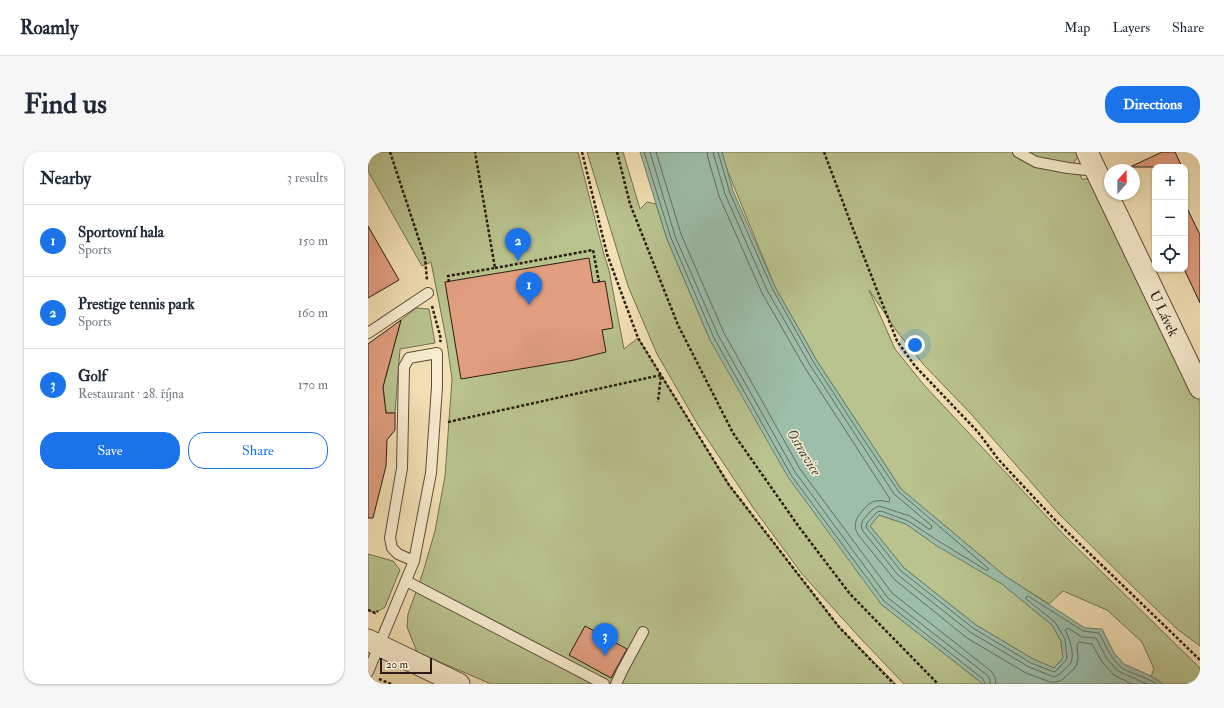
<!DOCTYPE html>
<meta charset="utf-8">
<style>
body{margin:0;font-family:"IM FELL Double Pica",serif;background:#f6f6f7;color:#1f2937}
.controls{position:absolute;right:12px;top:12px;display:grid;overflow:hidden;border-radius:8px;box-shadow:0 1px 3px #0004}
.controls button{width:36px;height:36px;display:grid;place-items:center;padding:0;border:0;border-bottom:1px solid #e0e1e3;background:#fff;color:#1f2937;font:20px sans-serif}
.compass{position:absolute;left:736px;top:12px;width:36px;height:36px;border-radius:50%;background:#fff;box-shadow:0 1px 3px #0004;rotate:21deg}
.scale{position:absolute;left:12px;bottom:10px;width:52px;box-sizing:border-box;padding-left:4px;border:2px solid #2c1c15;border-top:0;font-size:11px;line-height:14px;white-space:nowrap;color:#2c1c15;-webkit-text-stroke:3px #f7eccf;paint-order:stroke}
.you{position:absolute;left:547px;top:193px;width:14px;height:14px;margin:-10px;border:3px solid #fff;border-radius:50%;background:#1a73e8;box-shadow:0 0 0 6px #1a73e833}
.badge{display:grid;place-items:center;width:26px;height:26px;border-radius:50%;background:#1a73e8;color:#fff;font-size:13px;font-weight:700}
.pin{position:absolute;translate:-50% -33px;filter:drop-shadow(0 1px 2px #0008)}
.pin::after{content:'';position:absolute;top:21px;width:14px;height:12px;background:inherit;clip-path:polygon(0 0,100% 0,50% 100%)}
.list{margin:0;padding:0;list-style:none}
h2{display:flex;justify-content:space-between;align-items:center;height:52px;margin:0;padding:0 16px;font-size:17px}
h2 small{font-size:13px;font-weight:400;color:#747a83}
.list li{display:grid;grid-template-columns:26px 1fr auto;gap:12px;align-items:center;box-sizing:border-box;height:72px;padding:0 16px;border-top:1px solid #e0e1e3}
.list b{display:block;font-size:15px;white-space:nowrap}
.list p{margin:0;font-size:13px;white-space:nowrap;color:#747a83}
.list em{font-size:13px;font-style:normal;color:#747a83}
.actions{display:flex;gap:8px;padding:12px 16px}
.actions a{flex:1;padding:9px 0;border:1px solid #1a73e8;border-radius:16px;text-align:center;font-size:14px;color:#1a73e8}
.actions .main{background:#1a73e8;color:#fff}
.icon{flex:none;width:22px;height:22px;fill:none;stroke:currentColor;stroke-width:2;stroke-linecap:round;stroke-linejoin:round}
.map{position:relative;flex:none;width:832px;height:532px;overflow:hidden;border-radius:16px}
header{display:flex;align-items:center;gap:24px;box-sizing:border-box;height:56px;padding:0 20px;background:#fff;border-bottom:1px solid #e0e1e3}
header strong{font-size:19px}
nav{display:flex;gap:22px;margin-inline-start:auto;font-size:14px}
.intro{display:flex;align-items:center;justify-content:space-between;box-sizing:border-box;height:96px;padding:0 24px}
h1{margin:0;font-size:28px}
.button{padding:10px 18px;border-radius:16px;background:#1a73e8;color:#fff;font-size:14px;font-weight:700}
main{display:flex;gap:24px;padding:0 24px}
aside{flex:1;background:#fff;border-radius:16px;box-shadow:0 1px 3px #0004}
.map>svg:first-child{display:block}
.green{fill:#b9c38e;stroke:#727052}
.water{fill:#9cbeaa;stroke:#6f7d6e;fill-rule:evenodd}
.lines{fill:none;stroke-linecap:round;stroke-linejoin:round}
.shore{stroke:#646d60;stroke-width:1}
.building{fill:#e19f80;stroke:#2c1c15}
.lane-casing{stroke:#5e4d3d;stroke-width:12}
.street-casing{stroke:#5e4d3d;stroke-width:23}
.path{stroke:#2c1c15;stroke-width:2.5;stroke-dasharray:3 2;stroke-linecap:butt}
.lane{stroke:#f7eccf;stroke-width:10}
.street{stroke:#f7eccf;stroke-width:21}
.labels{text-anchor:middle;stroke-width:3;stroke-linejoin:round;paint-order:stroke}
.street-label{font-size:14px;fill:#2c1c15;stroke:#f7eccf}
.water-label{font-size:15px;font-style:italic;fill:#4e4d42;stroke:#f7eccf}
</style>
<header>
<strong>Roamly</strong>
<nav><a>Map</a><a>Layers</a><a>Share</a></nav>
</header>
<div class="intro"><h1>Find us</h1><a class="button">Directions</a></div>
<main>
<aside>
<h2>Nearby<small>3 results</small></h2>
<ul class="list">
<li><span class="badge">1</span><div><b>Sportovní hala</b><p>Sports</p></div><em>150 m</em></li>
<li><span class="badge">2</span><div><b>Prestige tennis park</b><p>Sports</p></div><em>160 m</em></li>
<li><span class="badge">3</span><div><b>Golf</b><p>Restaurant · 28. října</p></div><em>170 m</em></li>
</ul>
<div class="actions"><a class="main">Save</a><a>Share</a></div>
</aside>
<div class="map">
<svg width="832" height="532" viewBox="0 0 832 532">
<rect width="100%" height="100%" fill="#f3e1b5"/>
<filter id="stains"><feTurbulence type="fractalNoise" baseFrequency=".005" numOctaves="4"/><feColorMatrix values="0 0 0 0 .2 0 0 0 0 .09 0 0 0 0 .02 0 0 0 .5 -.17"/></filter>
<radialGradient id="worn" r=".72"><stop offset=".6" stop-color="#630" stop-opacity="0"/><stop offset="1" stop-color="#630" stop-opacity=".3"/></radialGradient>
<g class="green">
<polygon points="0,0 210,0 235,99 241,118 256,197 270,186 361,333 471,475 528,532 123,532 49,500 39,475 40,462 55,420 67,379 77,324 84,227 79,191 63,110 54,114 0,19"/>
<polygon points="219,0 255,0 272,57 279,50 288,52 299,87 342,188 513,452 615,532 536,532 494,488 434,422 386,357 330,273 289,202 260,134"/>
<polygon points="354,0 714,0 706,10 714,27 722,27 730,31 832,251 832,494 809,477 764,434 691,362 604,263 556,213 530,181 501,138 527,197 556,233 696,383 832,516 832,532 795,532 783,524 786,517 774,490 739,458 695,439 681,452 637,424 533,337 449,209 407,135 358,15"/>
<polygon points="48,156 61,157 67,191 32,197 27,261 18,261 15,235 33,168"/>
<polygon points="511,363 538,372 570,394 634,432 684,473 693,489 695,506 686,516 665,507 608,473 536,416 502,374"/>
<polygon points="0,402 25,409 32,418 17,455 7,461 0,458"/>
</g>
<path class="water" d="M272 0H354L365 39 407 135 449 209 533 337 637 424 717 476 734 477 746 501 756 512 783 524 795 532H615L513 452 420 325 342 188 299 87ZM511 363 538 372 569 394 634 432 684 473 693 489 695 506 686 516 665 507 608 473 536 416 502 374Z"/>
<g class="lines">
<g class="shore">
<polyline points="276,0 303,86 346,186 423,323 516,449 615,527 617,532"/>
<polyline points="282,0 307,84 350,183 427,320 520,446 619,523 622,527 622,532"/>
<polyline points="288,0 313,82 356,181 432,317 524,441 623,519 627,525 628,532"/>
<path d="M339 0 340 6 351 44 394 141 437 216 522 347 521 350C516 349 512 348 508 349 502 350 499 354 495 358 488 366 484 374 491 384L527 428 599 486 658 521 682 530H688L694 528 706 517 709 512 710 506 709 492 711 490 724 492 734 510 746 523 764 532"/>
<path d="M345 0 357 42 399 138 442 213 526 342 564 374 563 377H561L542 364 511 354 505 357 495 368 493 374 495 379 530 423 602 480 661 515 686 525C691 523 693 521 697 517 699 515 702 513 703 510 707 502 701 485 697 478L700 476 714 485 728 486 739 507 750 519 779 532"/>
<path d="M350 0 362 41 404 136 446 211 500 294 531 340 621 417 620 418H618L572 390 540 369 513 359 509 360 499 371 498 375 533 419 605 476 663 511 686 520 689 518 699 507 697 487 687 470 658 447V445L660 444 715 479 731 481C738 493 742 507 754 516 763 522 777 524 788 532"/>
</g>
</g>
<g class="building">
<polygon points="794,0 807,0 814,15 762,15"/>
<polygon points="817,52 832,83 832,151 817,119"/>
<polygon points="0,74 31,128 0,146"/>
<polygon points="221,106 225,131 237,129 245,176 234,178 238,200 206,208 93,227 77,130"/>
<polygon points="33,168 15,235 18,261 27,261 27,278 19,288 18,314 5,366 0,366 0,192"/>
<polygon points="217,474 259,497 243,526 201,503"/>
</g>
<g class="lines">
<defs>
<g id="lane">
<polyline points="650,0 668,10 700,16 728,19"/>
<polyline points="0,181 60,141"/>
<polyline points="38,429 236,532"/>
<polyline points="0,520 46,409 63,321 69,235 69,201 41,206 36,215 34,316 22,386 24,396 30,402 46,409"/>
<polyline points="248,532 254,519 275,480"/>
</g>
<g id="street">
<path id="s1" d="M719 0 832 236"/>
<polyline points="0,488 91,532"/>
</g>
</defs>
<use href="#lane" class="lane-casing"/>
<use href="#street" class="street-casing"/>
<g class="path">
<polyline points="22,0 57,106 59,128"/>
<polyline points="214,0 239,102 270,186 361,333 471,475 526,532"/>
<polyline points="249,0 262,52 310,173 365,281 431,375 482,442 570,532"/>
<polyline points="456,0 485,77 529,189 547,214 610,280 630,307 687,368 832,508"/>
<polyline points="127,116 225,98 231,130"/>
<polyline points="81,130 80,124 127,116 107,0"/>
<polyline points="64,154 73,187 72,190"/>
<polyline points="80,270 293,223 290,250"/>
<polyline points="0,458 7,461 10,459"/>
<polyline points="11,527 23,532"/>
</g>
<use href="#lane" class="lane"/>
<use href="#street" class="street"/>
</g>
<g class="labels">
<g class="street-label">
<text dy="5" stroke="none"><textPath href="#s1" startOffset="179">U Lávek</textPath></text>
</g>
<g class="water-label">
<text transform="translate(436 300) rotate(58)" y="5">Ostravice</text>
</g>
</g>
<rect width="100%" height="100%" filter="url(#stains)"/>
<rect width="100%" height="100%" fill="url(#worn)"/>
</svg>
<div class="controls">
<button>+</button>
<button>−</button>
<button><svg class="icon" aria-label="locate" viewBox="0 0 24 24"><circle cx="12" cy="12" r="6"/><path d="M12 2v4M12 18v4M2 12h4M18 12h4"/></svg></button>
</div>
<svg class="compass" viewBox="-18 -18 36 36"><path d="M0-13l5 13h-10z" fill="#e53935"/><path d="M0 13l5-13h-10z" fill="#747a83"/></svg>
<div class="scale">20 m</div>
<div class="you"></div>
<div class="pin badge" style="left:161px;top:153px">1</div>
<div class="pin badge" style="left:150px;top:109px">2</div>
<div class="pin badge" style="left:237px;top:504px">3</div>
</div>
</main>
